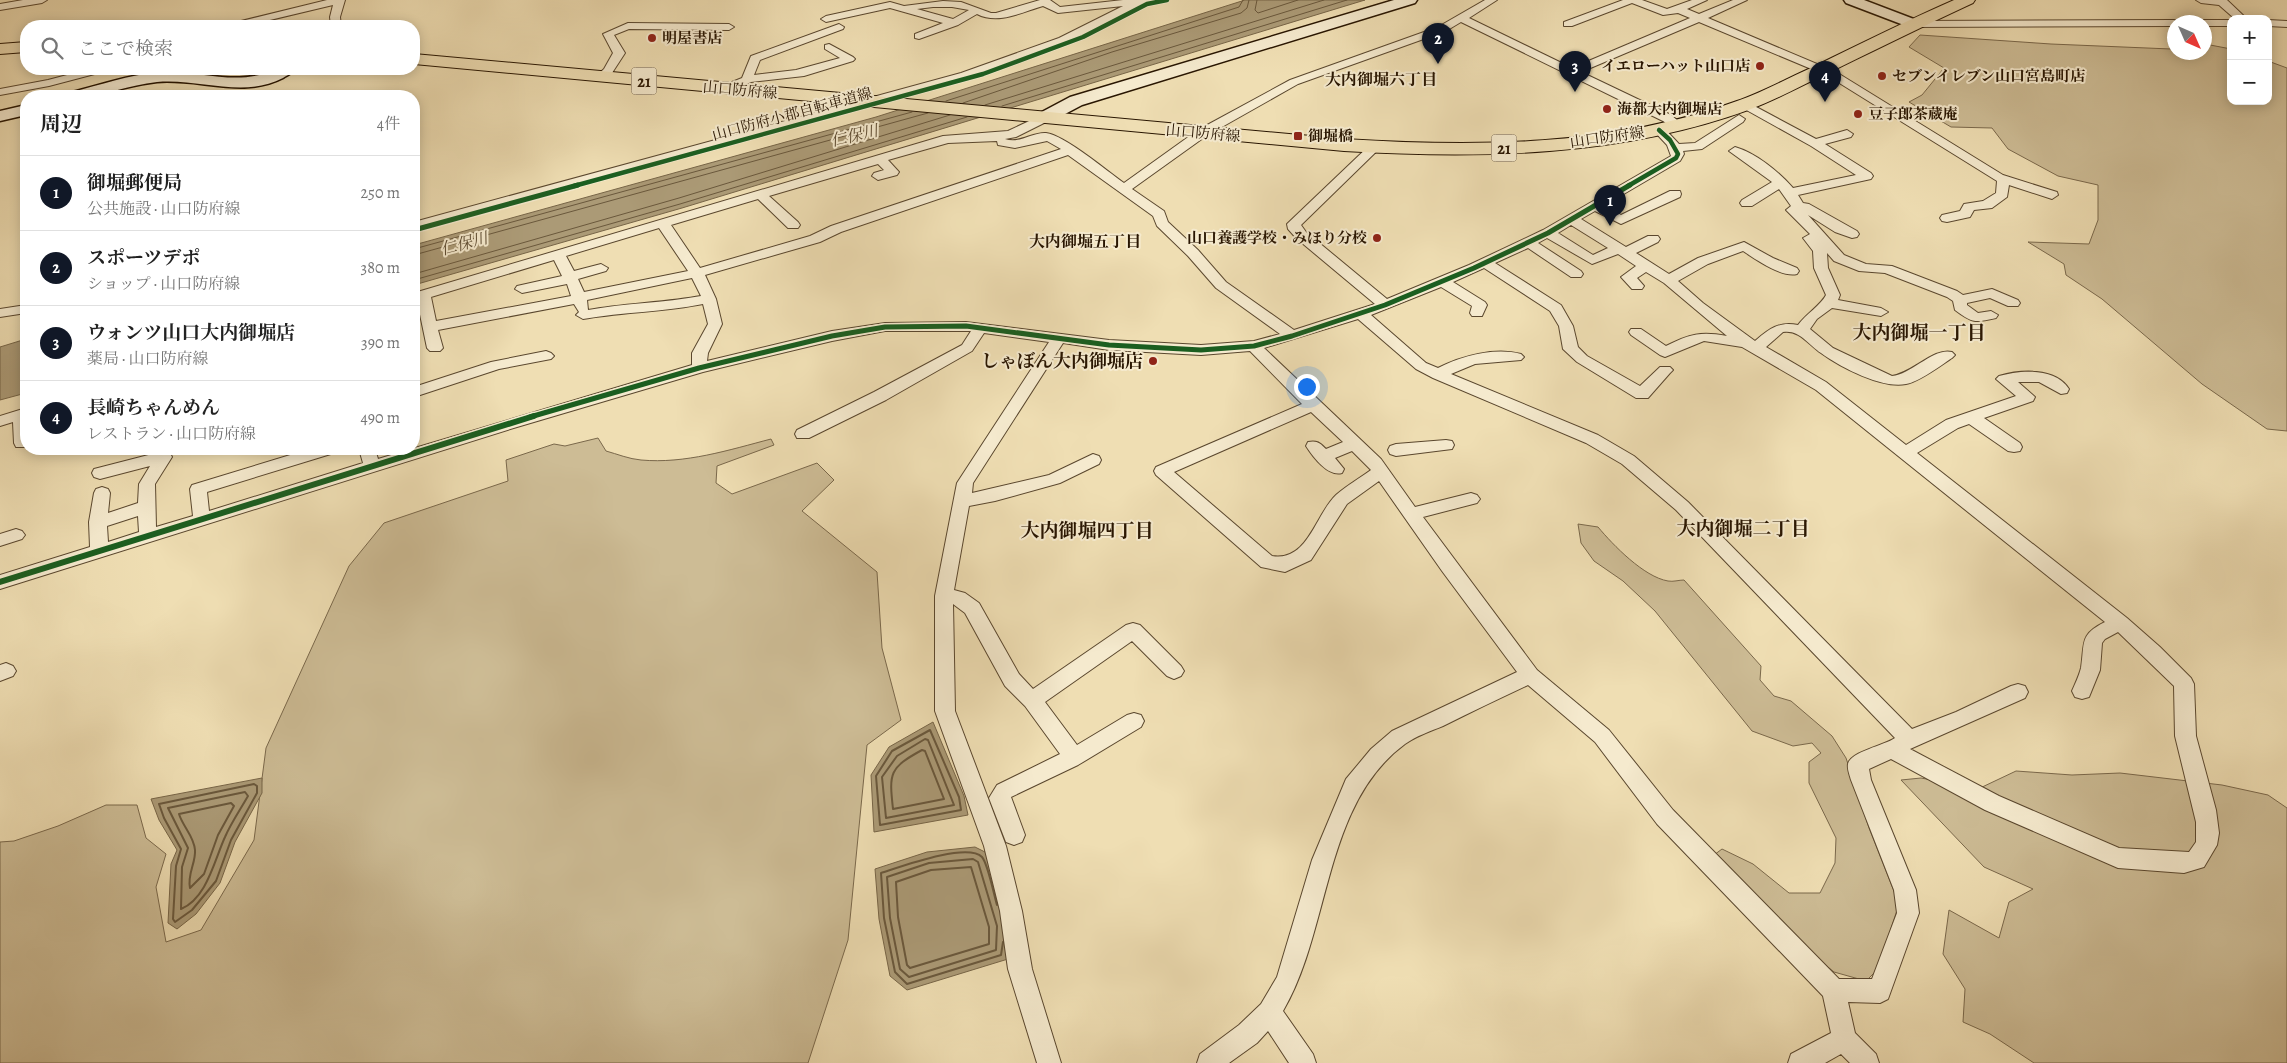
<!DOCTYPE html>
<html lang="ja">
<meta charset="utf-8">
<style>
body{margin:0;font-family:Alegreya,"Noto Serif JP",serif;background:#f6f6f6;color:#222}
.controls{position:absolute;right:15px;top:15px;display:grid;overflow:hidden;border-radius:10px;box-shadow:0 2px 12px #0003}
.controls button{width:45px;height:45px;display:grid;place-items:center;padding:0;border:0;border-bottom:1px solid #e0e0e0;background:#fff;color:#222;font:25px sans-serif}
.compass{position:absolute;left:2167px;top:15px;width:45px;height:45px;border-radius:50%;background:#fff;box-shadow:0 2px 12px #0003;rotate:135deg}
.you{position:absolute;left:1306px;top:386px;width:18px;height:18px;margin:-12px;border:4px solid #fff;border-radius:50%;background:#1a73e8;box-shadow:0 0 0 8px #1a73e833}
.badge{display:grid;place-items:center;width:32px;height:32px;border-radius:50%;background:#111827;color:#fff;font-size:16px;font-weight:700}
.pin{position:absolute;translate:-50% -41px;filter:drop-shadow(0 1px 2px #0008)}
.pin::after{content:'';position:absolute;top:26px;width:18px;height:15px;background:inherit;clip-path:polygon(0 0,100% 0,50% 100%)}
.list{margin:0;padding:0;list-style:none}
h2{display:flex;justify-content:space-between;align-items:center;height:65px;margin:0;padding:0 20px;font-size:21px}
h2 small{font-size:16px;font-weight:400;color:#767676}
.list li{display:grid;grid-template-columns:32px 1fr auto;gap:15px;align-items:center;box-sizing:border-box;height:75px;padding:0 20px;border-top:1px solid #e0e0e0}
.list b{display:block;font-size:19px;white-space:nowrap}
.list p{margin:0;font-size:16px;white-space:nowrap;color:#767676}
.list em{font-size:16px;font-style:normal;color:#767676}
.icon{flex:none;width:28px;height:28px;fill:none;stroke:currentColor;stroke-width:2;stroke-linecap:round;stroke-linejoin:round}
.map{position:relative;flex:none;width:2287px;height:1063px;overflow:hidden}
.search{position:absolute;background:#fff;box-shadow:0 2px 12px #0003;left:20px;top:20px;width:400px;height:55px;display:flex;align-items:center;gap:12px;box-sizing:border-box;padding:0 18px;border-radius:20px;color:#767676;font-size:19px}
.panel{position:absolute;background:#fff;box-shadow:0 2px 12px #0003;left:20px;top:90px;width:400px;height:365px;border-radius:20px}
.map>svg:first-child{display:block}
.green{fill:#cdbc95;stroke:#7a684b}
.water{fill:#ab9a76;stroke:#776547}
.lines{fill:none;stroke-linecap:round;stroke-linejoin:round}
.shore-far1{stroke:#6a583c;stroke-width:1}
.shore{stroke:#6a583c;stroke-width:2}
.street-casing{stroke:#5a472e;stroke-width:2}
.secondary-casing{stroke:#281501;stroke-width:3}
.primary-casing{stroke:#281501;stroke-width:2}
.street{fill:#f5eace;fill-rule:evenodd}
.secondary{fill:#f5eace;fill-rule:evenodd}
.primary{fill:#efdeb3;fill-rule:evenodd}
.cycleway-far2-casing{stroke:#f5eace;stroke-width:6}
.cycleway-far1-casing{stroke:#f5eace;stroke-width:8}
.cycleway-casing{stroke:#f5eace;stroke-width:9}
.cycleway-far2{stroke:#1b5e20;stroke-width:4.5}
.cycleway-far1{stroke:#1b5e20;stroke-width:5}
.cycleway{stroke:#1b5e20;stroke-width:6}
.poi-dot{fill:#8f2418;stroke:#f5eace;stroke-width:2}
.labels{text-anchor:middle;stroke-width:4;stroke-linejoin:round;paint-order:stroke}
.far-poi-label{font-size:15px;font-weight:bold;fill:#281501;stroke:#f5eace;text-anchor:start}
.far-street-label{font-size:15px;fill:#281501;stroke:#f5eace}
.far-neighbourhood-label{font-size:16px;font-weight:bold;fill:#281501;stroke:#f5eace}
.shield{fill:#f5eace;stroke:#66553e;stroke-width:1}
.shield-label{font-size:16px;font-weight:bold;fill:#281501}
.far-water-label{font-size:16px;font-style:italic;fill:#5c4a30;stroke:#f5eace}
.poi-label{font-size:18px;font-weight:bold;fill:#281501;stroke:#f5eace;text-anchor:end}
.neighbourhood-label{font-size:19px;font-weight:bold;fill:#281501;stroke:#f5eace}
</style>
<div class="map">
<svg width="2287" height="1063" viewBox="0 0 2287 1063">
<rect width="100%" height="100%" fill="#efdeb3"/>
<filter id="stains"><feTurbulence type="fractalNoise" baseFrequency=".004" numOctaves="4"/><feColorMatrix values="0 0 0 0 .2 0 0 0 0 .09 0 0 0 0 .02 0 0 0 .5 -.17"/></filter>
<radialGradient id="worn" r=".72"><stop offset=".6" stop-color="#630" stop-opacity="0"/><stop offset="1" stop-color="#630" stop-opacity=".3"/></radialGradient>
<g class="green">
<polygon points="1920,35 2051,44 2171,49 2168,42 2174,41 2174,52 2204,52 2205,44 2231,49 2231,101 2268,101 2268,61 2287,68 2287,431 2267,429 2202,384 2102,299 2066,275 2064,264 2028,242 2089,244 2098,220 2098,185 2058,176 2008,149 1992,128 1951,127 1909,102 1922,95 1944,68 1909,47"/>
<path d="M598 438 606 451C617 454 629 459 641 460 685 464 729 450 771 439L774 445 717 466 716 483 732 494 817 463 834 480 802 511 877 572 882 648 901 720 867 745 848 940 808 1063H0V842L14 841 58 826 106 805H137L146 838 166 854 156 887 166 942 201 930 254 840 266 748 349 566 384 523 508 481 506 460 554 444 565 446Z"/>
<path d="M1578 524 1598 527C1613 545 1644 577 1668 581 1673 582 1679 580 1684 580L1761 666 1760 680 1774 696 1791 701 1832 736 1846 758 1869 828 1899 904 1878 969 1866 981 1834 972 1802 946 1714 855 1722 849 1753 864 1789 893H1820L1835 863 1836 838 1809 783V762L1821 753 1812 743 1793 746 1752 731 1655 611 1623 581 1594 561 1581 543Z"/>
<polygon points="2016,771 2072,775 2120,773 2222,785 2268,795 2287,808 2287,1063 2034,1063 1990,1034 1963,1022 1965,989 1943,954 1949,910 1999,938 2009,902 2033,889 1984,867 1901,780 1921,778 1978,789"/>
</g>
<g class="water">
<polygon points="1245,0 1365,0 682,208 414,285 414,245 876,117"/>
<polygon points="26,339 26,393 0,400 0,347"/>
<polygon points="933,722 964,796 968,815 874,832 871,775 889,747"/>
<polygon points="262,778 262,793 235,842 220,883 196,914 177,929 168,923 171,864 177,850 159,820 151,799"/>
<polygon points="975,847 987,853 1008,924 1008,959 907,990 890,976 879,919 875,869 927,852"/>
</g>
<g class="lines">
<g class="shore-far1">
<polyline points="1257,0 1255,10 1258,13 1298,0"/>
<polyline points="946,101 1239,7 1243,0"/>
<polyline points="963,103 1112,52 1241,13 1247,8 1249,0"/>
<polyline points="985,105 1324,0"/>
<polyline points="1002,106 1347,0"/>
<polyline points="414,249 912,112"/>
<polyline points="414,255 928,113"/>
<polyline points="414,274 679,198 950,115"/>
<polyline points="414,280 680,204 967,117"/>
</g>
<g class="shore">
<polygon points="930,730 959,797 961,810 880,825 876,776 892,751"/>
<polygon points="925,739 928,740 954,805 886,818 882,777 897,756"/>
<path d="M922 750 925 751 944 799 893 809C889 773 889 768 922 750Z"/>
<polygon points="254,784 257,786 257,793 231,840 216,881 192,910 175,922 173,919 176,866 181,849 164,818 159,804"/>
<path d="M245 792 248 796C240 810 231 823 225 837 214 861 207 898 181 909L182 867 188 848 168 808Z"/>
<path d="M231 803 234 806 218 835 204 874 190 888C187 874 196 863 195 850 194 836 183 827 179 814Z"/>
<polygon points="973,859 978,862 997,926 996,950 909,977 900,969 890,918 887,877 929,863"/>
<polygon points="971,867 989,927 989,944 910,968 907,965 898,917 896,882 931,870"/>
<path d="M997 905C994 895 988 864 982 857 967 842 900 867 881 873L884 918 895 972 907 984 1001 955 1003 942"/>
</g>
<defs>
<g id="street">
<polygon points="23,0 47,0 42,3 0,10 0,4"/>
<polygon points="327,0 345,0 340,17 341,26 331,26 330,17 333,5 245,26 228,26 229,24"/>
<path d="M1040 0H1050L1060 7 1123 0H1155L1067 42 969 77 414 230V222L961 73 1059 38 1123 6 1058 13 1043 6C1022 12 998 25 977 14L958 25 919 39 915 38V34L943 23 890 8 826 22 821 19 826 16 890 2 904 6 943 1 961 2 991 13H996ZM933 7H952L969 10 953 19 917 9Z"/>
<path d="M1485 0H1497L1469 18 1572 68 1690 18 1678 13 1663 15 1632 3 1572 26H1564V22L1623 0H1642L1667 9 1692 0H1707L1687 9 1699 14 1733 0H1747L1708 18 1836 72 2003 175 2057 192 2058 195 2052 199 2009 185 2007 197 1992 208 1974 210 1970 217 1947 222 1942 221 1940 218 1942 215 1960 211 1964 204 1983 201 1996 193 1997 181 1828 76 1699 22 1581 72 1671 115 1683 125 1681 128H1673L1663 121 1461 22 1446 31 1298 84 1206 136 1132 189 1164 211 1168 222 1198 250 1226 282 1294 330 1375 304 1296 238 1288 229 1287 224 1371 144H1379L1381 147 1301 225 1306 232 1387 299 1469 265 1543 230 1671 156 1667 145 1653 130 1655 127H1663L1679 144 1695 143 1739 115 1745 119 1743 122 1702 149 1683 151 1684 154 1680 161 1605 205 1621 215 1670 191H1680L1681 194 1680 197 1621 224 1595 211 1581 219 1626 247 1648 236H1658L1660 239 1658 242 1636 253 1669 274 1698 258 1744 242 1773 258 1797 268 1799 271 1797 274C1782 278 1755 259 1743 251L1708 264 1678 281 1703 303 1755 341C1769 329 1779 321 1798 325 1806 314 1821 305 1826 295L1814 268 1813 251 1803 238 1810 234 1786 210 1791 206 1779 189 1752 206H1742L1740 203 1742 200 1772 182 1729 151 1735 147C1756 153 1779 172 1793 188L1856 175 1811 146 1741 107 1739 105 1741 103 1745 101 1816 139 1847 130 1853 134 1851 137 1825 144 1871 173 1873 176 1871 179 1798 195 1803 203 1809 204 1857 231 1859 234 1857 237 1852 238 1835 232 1808 215 1844 255 1866 264 1892 266 1957 291 1963 295 1992 289 2018 300 2020 303 2018 306H2008L1990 298 1967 303V305L1978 313 1991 311 1998 315 1996 318C1975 323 1972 323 1955 310L1953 301 1947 297 1885 273 1859 271 1834 261 1827 253 1828 268 1840 295 1838 300 1881 308 1888 312 1881 316 1832 308 1817 319 1810 329 1833 348 1892 376C1912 374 1934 347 1952 352L1955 355 1952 358C1940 366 1919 382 1906 384 1882 389 1840 367 1821 353 1809 345 1799 329 1783 332L1766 347 1826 382 1906 445 1946 420 2016 396 1996 379 1999 376C2020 370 2055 367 2069 389L2067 393 2061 394 2039 382H2018L2035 397 2033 401 1984 418 2020 443 2022 447 2020 451 2014 452 2008 451 1969 424 1958 428 1917 453 2127 618 2160 647 2191 678 2194 684 2196 736 2216 810 2219 833 2217 845 2204 867 2184 873 2118 868 1985 810 1891 759 1869 769 1871 780 1916 890 1919 913 1888 999 1880 1003 1848 1002 1855 1033 1876 1054 1879 1063H1850L1841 1054 1825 1063H1788L1791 1054 1831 1033 1823 996 1657 824 1595 742 1528 685C1500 698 1471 712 1443 726 1431 731 1416 736 1405 744 1323 804 1331 930 1283 1011L1313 1054 1316 1063H1289L1268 1031 1257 1043 1229 1063H1197L1200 1054 1239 1025 1261 1004 1277 977 1312 860 1346 779 1371 749 1392 731 1517 672 1442 571 1379 481 1347 504 1311 560 1285 572 1261 567 1156 475 1154 471 1156 467 1302 404 1250 351 1201 355 1109 350 1063 343 973 483 972 493 1049 475 1093 454 1099 456 1101 460 1099 464 1060 483 995 501 969 506 954 590 965 593 979 603 1019 674 1033 689 1126 625 1133 623 1140 625 1181 666 1184 671 1181 676 1174 679 1167 676 1132 641 1045 702 1077 745 1127 715 1134 713 1141 715 1144 721 1141 727 1078 765 1011 797 1025 835 1022 842 1014 845 1006 842 989 798 997 785 1060 754 1025 706 1005 686 965 613 953 604 955 711 1006 846 1022 911 1032 969 1061 1063H1037L1008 969 1000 911 984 846 935 711V596L957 483 1049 342 984 333 972 351 886 400 809 438H797L795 434 797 430 874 392 962 345 971 331H885L832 341 703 372 517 427 0 589V575L90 547 89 522 94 493 96 489 102 487 108 489 110 493 108 513 138 503 139 484 150 466 100 479 94 477 92 473 94 469 164 451 170 453 172 457 155 484 156 527 193 516 190 489 192 485 310 449H336L334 453 207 492 209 511 363 463 359 449H375L378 459 692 365V353L708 324 703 304C663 312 623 312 583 319L576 315 579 312 574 304 438 330 443 348 440 351H430L427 348 417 300 414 301V293L943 136 1008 131 1044 114 1050 118 1048 121 1016 137 1005 139C1020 144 1032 132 1046 133 1064 135 1107 171 1124 183L1198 130 1290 80 1438 27ZM997 141 998 145 1015 148 1047 141 1061 149 831 226 810 236 700 268 671 225 758 199 788 228H798L800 225 798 222 769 196 878 164 884 170 874 173 872 176 878 180 897 175 899 172 888 160 948 143ZM1068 155 1153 216 1157 226 1188 256 1216 288 1280 334 1254 341 1201 345 1109 340 966 322 885 323 832 331 707 361 708 353 722 324 716 299 705 275 820 242 841 232ZM1571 225 1608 248 1593 255 1558 233ZM659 228 688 271 584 292 578 279 606 271 608 268 601 264 574 271 566 256ZM1547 238 1592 264 1618 254 1636 266 1621 277 1632 289H1642L1644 286 1637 278 1646 272 1664 283 1727 336C1701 331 1689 334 1666 346L1641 329H1631L1629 332 1631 335 1660 355 1665 357 1704 341 1742 347 1816 390 2105 622C2079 635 2085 642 2081 668 2079 676 2075 684 2072 691L2075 697 2082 699 2089 697 2100 670 2102 643 2105 639 2118 632 2174 686 2175 736 2196 822V842L2189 852 2119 848 1999 796 1910 749 2025 698 2028 692 2025 686 2018 684 2011 686 1956 712 1912 729 1688 502 1634 456 1598 435 1451 374 1475 364 1521 360 1524 357 1521 354C1495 347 1461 356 1438 368L1426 363 1371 315 1441 287 1472 306 1470 313 1472 316H1482L1487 305 1485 302 1453 282 1484 268 1550 311 1559 326 1563 349 1577 362 1636 398H1648L1670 373 1673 370 1670 367H1660L1640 386 1587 356 1578 347 1573 326 1561 305 1495 263 1528 248 1571 277H1581L1583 274 1581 271 1538 243ZM554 260 562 276 517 286 515 289 522 293 567 284 571 296 436 321 431 297ZM692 278 701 296C663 303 626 303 588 310L587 300ZM1358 319 1416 369 1433 378 1586 443 1622 464 1676 510 1895 738C1885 745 1850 752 1848 764 1847 769 1850 776 1851 780L1894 890 1897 913 1872 979H1839L1673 810 1609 730 1537 670 1423 517 1477 503 1480 499 1477 495 1471 493 1415 507 1381 459 1264 348ZM1311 412 1343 442 1326 449C1320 443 1317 440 1308 442L1306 446C1313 457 1328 477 1342 473L1344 469 1335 458 1352 451 1371 470C1360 478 1346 486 1336 495 1315 515 1308 562 1272 556L1174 472ZM138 516 139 532 108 542 107 526Z"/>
<polygon points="2196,0 2227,0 2247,19 2235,19 2219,5 2201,3"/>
<polygon points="2174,20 2179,22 2174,22 2174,26 1914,27 1909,24 1914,21"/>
<polygon points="2204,20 2231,20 2231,26 2204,26 2204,22 2199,22"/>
<polygon points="2268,20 2287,21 2287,27 2268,26"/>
<polygon points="628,23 729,24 734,27 729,30 629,29 614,35 625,53 612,73 605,79 597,79 595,77 604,69 613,53 603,34"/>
<polygon points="839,24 844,27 843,29 760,60 754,75 796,70 840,58 825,49 825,45 829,44 853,57 855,59 853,61 804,76 751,82 729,92 723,89 732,82 742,78 751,56"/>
<polygon points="90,69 108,69 106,71 49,86 0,95 0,89 48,80"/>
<polygon points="26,305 26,313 0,317 0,309"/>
<polygon points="546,351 551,353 554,356 551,359 499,369 414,397 414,387 491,362"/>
<polygon points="26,408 26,447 16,447 14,443 13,422 0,426 0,416"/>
<polygon points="1446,440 1452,441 1454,445 1452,449 1396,456 1390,454 1388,450 1390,446 1396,444"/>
<polygon points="16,529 22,531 25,535 22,539 0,546 0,534"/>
<polygon points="6,663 13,666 16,671 13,676 0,681 0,665"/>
</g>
<g id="secondary">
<polygon points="1394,0 1417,0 1415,3 1082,105 1050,122 1038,122 1036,118 1038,114 1070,97"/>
<polygon points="1844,0 1864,0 1919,21 1922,24 1919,27 1909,27 1846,3"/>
<path d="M275 69H295C292 74 287 75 283 78 243 99 199 78 157 82 127 85 100 98 70 96L72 92C100 85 129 75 158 72 198 69 238 88 275 69Z"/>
<polygon points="26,105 26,115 0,121 0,111"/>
</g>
<g id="primary">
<path d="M1954 0H1975L1973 3C1923 26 1875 50 1826 74 1801 86 1777 99 1751 109 1620 157 1481 159 1344 151L414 64V54L1344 139C1476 147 1611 147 1737 101 1763 92 1788 78 1813 67 1860 44 1906 21 1954 0Z"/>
<polygon points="26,42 26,52 0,54 0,44"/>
</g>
</defs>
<use href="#street" class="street-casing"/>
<use href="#secondary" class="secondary-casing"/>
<use href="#primary" class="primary-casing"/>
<use href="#street" class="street"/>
<use href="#secondary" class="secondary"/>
<use href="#primary" class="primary"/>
<defs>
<g id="cycleway-far2">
<polyline points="574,186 983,74 1083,37 1147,4 1167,0"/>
<polyline points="1628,186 1676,158 1678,154 1670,140 1659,130"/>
</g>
<g id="cycleway-far1">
<polyline points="414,230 578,185"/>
<polyline points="530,417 699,368 832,336 885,327 966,326 1109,345 1201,350 1254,346 1292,336 1385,305 1474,268 1548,233 1630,185"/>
</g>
<polyline id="cycleway" points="0,582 534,416"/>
</defs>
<use href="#cycleway-far2" class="cycleway-far2-casing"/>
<use href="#cycleway-far1" class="cycleway-far1-casing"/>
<use href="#cycleway" class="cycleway-casing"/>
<use href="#cycleway-far2" class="cycleway-far2"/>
<use href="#cycleway-far1" class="cycleway-far1"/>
<use href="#cycleway" class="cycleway"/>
</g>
<g class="poi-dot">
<circle cx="652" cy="38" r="5"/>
<circle cx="1760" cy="66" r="5"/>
<circle cx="1882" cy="76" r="5"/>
<circle cx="1607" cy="109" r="5"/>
<circle cx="1858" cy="114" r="5"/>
<rect x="1293" y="131" width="10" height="10" rx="2.5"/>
<circle cx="1377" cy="238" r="5"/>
<circle cx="1153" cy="361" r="5"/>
</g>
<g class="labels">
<g class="far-poi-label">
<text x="662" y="43">明屋書店</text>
<text x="1750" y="71" text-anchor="end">イエローハット山口店</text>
<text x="1892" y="81">セブンイレブン山口宮島町店</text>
<text x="1617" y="114">海都大内御堀店</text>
<text x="1868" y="119">豆子郎茶蔵庵</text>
<text x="1308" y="141">御堀橋</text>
<text x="1367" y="243" text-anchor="end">山口養護学校・みほり分校</text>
</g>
<g class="far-street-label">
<text transform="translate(740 90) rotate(5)" y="5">山口防府線</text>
<text transform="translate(792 114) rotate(-15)" y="5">山口防府小郡自転車道線</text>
<text transform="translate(1203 133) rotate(5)" y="5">山口防府線</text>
<text transform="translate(1607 137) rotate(-8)" y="5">山口防府線</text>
</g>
<g class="far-neighbourhood-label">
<text x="1381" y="85">大内御堀六丁目</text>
<text x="1085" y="247">大内御堀五丁目</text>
</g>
<g class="shield">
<rect x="631.5" y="67.5" width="25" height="27" rx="4"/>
<rect x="1491.5" y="134.5" width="25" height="27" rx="4"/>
</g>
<g class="shield-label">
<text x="644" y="87">21</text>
<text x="1504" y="154">21</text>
</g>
<g class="far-water-label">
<text transform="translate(854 135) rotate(-13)" y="6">仁保川</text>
<text transform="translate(464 243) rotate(-15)" y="6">仁保川</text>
</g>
<g class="poi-label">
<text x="1143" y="367">しゃぼん大内御堀店</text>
</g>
<g class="neighbourhood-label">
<text x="1919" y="339">大内御堀一丁目</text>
<text x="1743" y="535">大内御堀二丁目</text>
<text x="1087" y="537">大内御堀四丁目</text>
</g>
</g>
<rect width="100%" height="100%" filter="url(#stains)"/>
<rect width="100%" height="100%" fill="url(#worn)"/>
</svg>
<div class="controls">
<button>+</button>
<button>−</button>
</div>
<svg class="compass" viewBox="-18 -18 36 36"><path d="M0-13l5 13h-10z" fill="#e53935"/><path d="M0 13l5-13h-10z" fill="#767676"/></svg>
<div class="you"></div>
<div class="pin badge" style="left:1610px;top:226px">1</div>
<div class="pin badge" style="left:1438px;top:64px">2</div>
<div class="pin badge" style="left:1575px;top:92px">3</div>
<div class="pin badge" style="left:1825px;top:102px">4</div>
<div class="search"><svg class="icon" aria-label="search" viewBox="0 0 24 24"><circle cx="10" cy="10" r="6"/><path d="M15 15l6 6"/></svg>ここで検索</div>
<section class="panel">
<h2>周辺<small>4件</small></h2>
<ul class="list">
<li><span class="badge">1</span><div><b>御堀郵便局</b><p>公共施設 · 山口防府線</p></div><em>250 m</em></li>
<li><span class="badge">2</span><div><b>スポーツデポ</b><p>ショップ · 山口防府線</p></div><em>380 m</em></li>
<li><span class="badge">3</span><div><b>ウォンツ山口大内御堀店</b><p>薬局 · 山口防府線</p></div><em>390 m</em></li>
<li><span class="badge">4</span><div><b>長崎ちゃんめん</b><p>レストラン · 山口防府線</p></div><em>490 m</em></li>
</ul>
</section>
</div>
